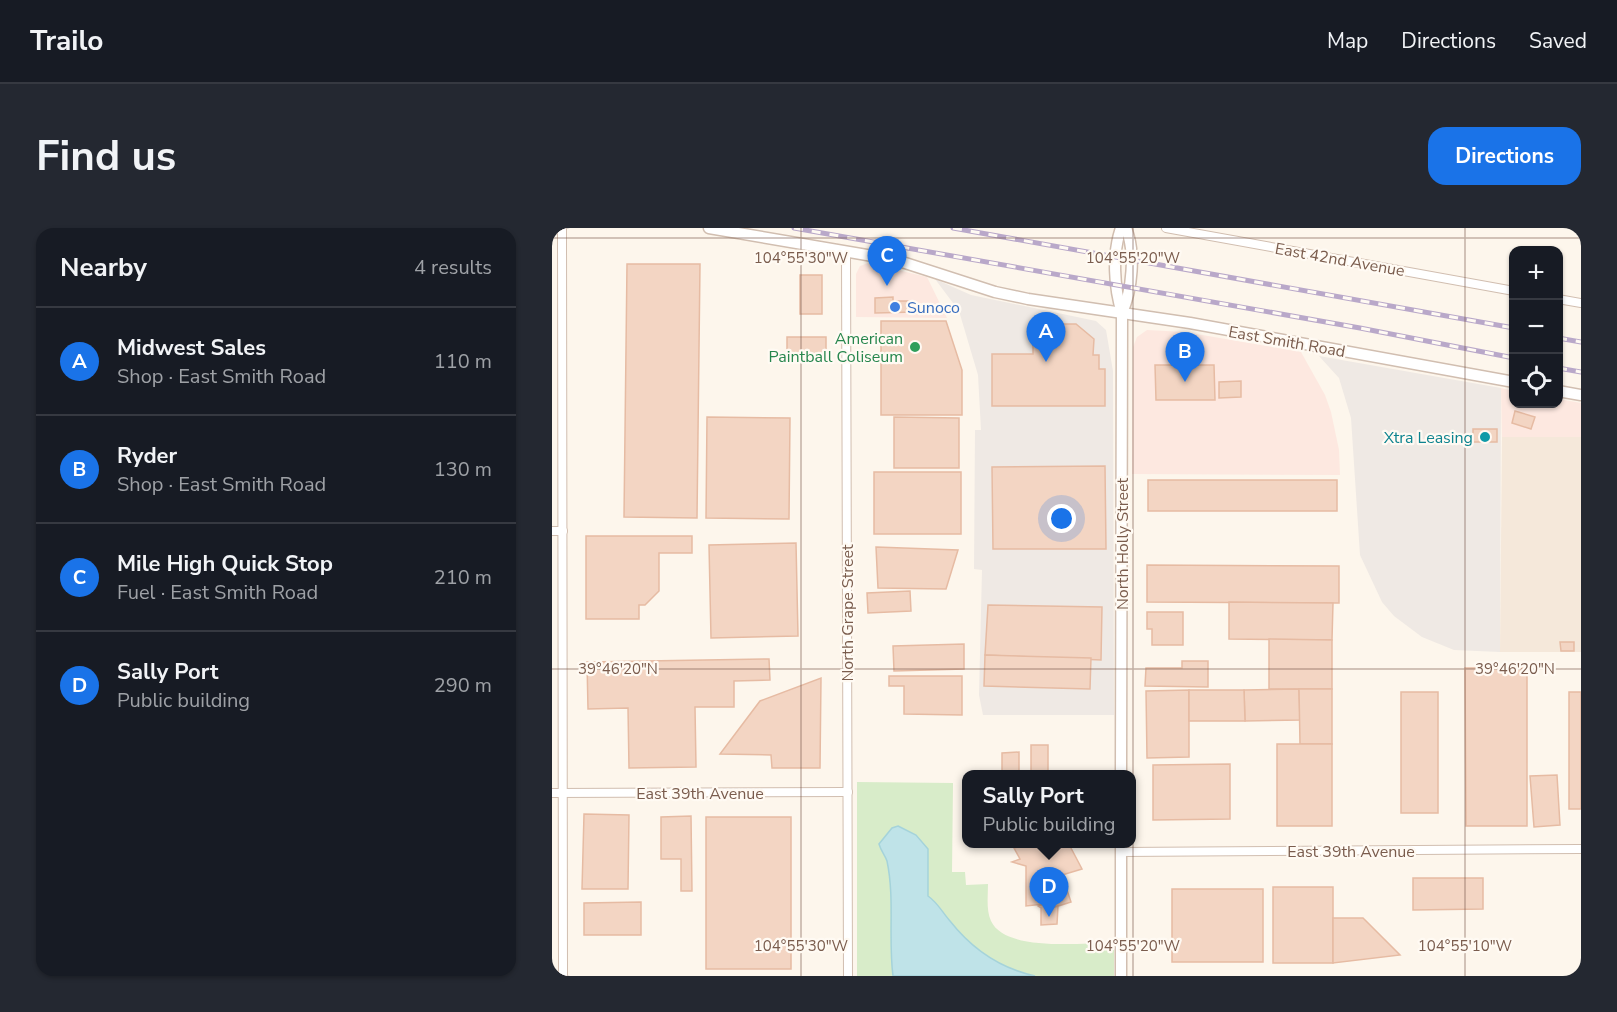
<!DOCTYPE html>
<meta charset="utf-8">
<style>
body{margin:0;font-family:"Nunito Sans",sans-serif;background:#242831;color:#f1f3f6}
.controls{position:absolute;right:18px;top:18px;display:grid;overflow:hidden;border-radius:12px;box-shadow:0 2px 4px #0004}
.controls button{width:54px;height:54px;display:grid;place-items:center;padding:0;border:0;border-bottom:2px solid #363941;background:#171b24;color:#f1f3f6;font:30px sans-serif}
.you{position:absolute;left:510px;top:291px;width:21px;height:21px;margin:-15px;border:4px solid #fff;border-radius:50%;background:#1a73e8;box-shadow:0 0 0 9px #1a73e833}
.badge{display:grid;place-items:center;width:39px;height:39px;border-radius:50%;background:#1a73e8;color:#fff;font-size:20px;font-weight:700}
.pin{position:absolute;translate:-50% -50px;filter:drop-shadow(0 2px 3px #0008)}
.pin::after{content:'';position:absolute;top:32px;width:21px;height:18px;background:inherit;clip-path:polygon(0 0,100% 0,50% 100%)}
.popup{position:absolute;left:410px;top:542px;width:174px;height:78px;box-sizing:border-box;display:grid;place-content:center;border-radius:12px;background:#171b24;filter:drop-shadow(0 2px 4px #0005);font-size:20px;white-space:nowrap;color:#9ea1a6}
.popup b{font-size:22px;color:#f1f3f6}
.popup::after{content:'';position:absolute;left:50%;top:100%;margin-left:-12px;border:12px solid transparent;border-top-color:#171b24}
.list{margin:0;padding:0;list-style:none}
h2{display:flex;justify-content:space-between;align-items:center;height:78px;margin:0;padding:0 24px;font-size:26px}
h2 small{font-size:20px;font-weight:400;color:#9ea1a6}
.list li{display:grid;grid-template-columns:39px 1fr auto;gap:18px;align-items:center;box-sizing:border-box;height:108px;padding:0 24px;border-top:2px solid #363941}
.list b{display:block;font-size:22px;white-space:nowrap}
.list p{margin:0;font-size:20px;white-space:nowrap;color:#9ea1a6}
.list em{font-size:20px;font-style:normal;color:#9ea1a6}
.icon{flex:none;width:33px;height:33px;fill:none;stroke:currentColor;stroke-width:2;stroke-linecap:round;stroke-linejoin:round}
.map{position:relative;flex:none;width:1029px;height:748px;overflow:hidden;border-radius:18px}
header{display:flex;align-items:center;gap:36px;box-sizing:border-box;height:84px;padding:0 30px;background:#171b24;border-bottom:2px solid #363941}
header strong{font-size:28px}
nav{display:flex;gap:33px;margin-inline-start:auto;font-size:21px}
.intro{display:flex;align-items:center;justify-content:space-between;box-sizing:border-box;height:144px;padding:0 36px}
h1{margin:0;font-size:42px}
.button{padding:15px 27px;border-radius:18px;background:#1a73e8;color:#fff;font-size:21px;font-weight:700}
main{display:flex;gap:36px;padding:0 36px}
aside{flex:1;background:#171b24;border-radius:18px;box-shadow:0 2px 4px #0004}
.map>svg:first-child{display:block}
.residential{fill:#f5e8da}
.commercial{fill:#fde8e0}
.industrial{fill:#efe9e4}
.green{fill:#d8ecc9}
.water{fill:#bfe3e8;stroke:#a5d3da;stroke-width:1.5}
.building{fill:#f3d5c3;stroke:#e6bba3;stroke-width:1.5}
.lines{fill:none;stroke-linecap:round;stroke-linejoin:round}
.minor-casing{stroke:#d1beb0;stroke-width:10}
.tertiary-casing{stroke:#d1beb0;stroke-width:13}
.minor{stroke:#fff;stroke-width:8}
.tertiary{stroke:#fff;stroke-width:10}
.rail-casing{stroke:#b9a8c9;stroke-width:5}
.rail{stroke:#fffaf3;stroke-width:3;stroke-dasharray:9;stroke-linecap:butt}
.ticks{fill:none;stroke:#7a5c4d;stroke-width:1.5;stroke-opacity:0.45}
.shop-dot{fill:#3f7fe0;stroke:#fffaf3;stroke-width:2}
.leisure-dot{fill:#2e9e5b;stroke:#fffaf3;stroke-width:2}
.culture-dot{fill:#0f9aa8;stroke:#fffaf3;stroke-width:2}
.labels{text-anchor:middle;stroke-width:4.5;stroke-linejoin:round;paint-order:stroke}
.street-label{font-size:16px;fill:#7a5c4d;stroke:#fffaf3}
.shop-label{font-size:16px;fill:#366cbe;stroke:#fffaf3;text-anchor:start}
.leisure-label{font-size:16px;fill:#27864d;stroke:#fffaf3;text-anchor:end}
.culture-label{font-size:16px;fill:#0d838f;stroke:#fffaf3;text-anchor:end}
.ticks-label{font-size:15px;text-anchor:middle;fill:#7a5c4d;stroke:#fffaf3;stroke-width:4.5;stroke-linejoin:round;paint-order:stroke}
</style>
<header>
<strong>Trailo</strong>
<nav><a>Map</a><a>Directions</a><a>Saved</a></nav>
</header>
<div class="intro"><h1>Find us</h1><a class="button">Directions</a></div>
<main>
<aside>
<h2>Nearby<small>4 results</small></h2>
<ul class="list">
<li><span class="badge">A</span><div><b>Midwest Sales</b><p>Shop · East Smith Road</p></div><em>110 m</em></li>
<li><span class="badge">B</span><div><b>Ryder</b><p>Shop · East Smith Road</p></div><em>130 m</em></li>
<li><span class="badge">C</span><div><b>Mile High Quick Stop</b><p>Fuel · East Smith Road</p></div><em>210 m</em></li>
<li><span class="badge">D</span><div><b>Sally Port</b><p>Public building</p></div><em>290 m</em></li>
</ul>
</aside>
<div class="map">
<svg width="1029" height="748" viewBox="0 0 1029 748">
<rect width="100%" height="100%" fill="#fdf6ec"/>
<polygon class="residential" points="950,209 1029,209 1029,424 948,424"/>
<g class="commercial">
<polygon points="316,35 375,49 395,90 304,89 304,46 308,38"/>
<polygon points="595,102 633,104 749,124 773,167 779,184 787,222 788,247 580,246 581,119 585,109"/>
<polygon points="949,160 961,163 962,176 1006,176 1007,171 1029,175 1029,209 950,209"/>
</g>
<g class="industrial">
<polygon points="383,51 419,67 544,93 554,102 561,143 562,487 431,487 427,467 430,342 422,341 423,202 429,202 426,147 407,83"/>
<polygon points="767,128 949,160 948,424 902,422 870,409 842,388 830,374 808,327 799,190 787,150"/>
</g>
<path class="green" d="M305 554 401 555 400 644H413L414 657 436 656C436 668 434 682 439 693 454 725 533 714 562 715V748H305Z"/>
<path class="water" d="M346 598 364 607 376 621V668C386 675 390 684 398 693 420 721 447 740 483 748H341C336 710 343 671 335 633 333 627 329 623 327 616L340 600Z"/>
<g class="building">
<polygon points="75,36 148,36 145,290 72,289"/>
<rect x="248" y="47" width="22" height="39"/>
<polygon points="341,69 341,73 362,73 363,84 323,85 323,70"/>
<polygon points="329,93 394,93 410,142 410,187 329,187"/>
<polygon points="481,96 524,96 542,111 541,127 547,127 547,141 553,141 553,178 440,178 440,126 481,126"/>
<rect x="235" y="109" width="39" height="22"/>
<polygon points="603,137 662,137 663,172 604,172"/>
<polygon points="689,153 689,169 667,170 667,154"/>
<polygon points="963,183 983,189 979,201 960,195"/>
<polygon points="155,189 238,190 237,291 154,290"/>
<polygon points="342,189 407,190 407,240 342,240"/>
<rect x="921" y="201" width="24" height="13"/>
<polygon points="553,238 554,321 441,321 440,239"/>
<rect x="322" y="244" width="87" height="62"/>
<rect x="596" y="252" width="189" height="31"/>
<polygon points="34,308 140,308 140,325 107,325 107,363 93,377 87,377 87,391 34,391"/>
<polygon points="244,315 246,408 159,410 157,317"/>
<polygon points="324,319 406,322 394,361 326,360"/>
<polygon points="595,337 787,338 787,375 595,374"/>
<polygon points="358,363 359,383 316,385 315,365"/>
<polygon points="677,374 781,375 780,412 677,411"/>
<polygon points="436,377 550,379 549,432 433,427"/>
<polygon points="595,384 631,384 631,417 600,417 600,401 595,401"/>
<polygon points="717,411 780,412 780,461 717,461"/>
<polygon points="1008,414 1022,414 1022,423 1009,423"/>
<polygon points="412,416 412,441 342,443 341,418"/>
<polygon points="433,427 539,430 538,461 432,458"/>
<polygon points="217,431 218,452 182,453 182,479 143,479 144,539 77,540 76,480 36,481 35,434"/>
<polygon points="630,433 656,433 656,459 593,458 594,440 630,440"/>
<polygon points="913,440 975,440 975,598 914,598"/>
<polygon points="337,448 410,448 410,487 352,486 352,458 337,458"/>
<polygon points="269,450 268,540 220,540 219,527 168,526 208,473"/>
<polygon points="747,461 748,492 693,493 692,462"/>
<polygon points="747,461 780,461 780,516 748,516"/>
<polygon points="637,462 637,529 595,530 594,463"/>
<polygon points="637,462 692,462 693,493 637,493"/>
<rect x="849" y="464" width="37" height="121"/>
<rect x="1017" y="464" width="12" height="117"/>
<rect x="725" y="516" width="55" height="82"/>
<rect x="479" y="517" width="17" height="28"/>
<polygon points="467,524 467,544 450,544 450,525"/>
<polygon points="678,536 678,591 601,592 601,537"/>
<polygon points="1005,547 1008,597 982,599 978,548"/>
<polygon points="32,586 77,587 76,661 30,661"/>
<polygon points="139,588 140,663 129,663 129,631 109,631 109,589"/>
<rect x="154" y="589" width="85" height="152"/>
<polygon points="469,616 521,616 519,620 530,641 510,647 519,674 494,682 492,676 474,678 474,638 460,634 468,631 462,620 470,618"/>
<polygon points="861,650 931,650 931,681 861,682"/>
<rect x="721" y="659" width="60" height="76"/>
<rect x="620" y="661" width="91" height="73"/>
<polygon points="89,674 89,707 32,707 32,675"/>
<polygon points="492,676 494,682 506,678 505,696 489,697 489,680 486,678"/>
<polygon points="781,690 811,690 848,727 781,735"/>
</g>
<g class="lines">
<defs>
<g id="minor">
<polyline points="10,0 11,748"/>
<polyline points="614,0 962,63"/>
<polyline points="294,23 296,748"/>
<polyline points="1006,71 1029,75"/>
<polyline points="0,303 11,303"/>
<polyline points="0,565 296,564"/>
<polyline points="569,624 1029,621"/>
</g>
<g id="tertiary">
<polyline points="157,0 344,32 443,64 476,71 638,95 962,154"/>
<path d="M569 0C560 26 562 60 570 85L569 546"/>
<path d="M570 85C580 62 584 25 574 0"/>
<polyline points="1006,163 1029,167"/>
<polyline points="569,748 569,616"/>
</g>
</defs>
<use href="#minor" class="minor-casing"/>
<use href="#tertiary" class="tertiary-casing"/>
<use href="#minor" class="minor"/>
<use href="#tertiary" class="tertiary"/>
<defs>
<g id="rail">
<polyline points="242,0 808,100 962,130"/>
<polyline points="401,0 962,100"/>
<polyline points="1006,110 1029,114"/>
<polyline points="1006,140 1029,144"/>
</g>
</defs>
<use href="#rail" class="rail-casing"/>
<use href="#rail" class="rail"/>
</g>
<path class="ticks" d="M249 0V748M581 0V748M913 0V748M0 10H1029M0 441H1029"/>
<circle class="shop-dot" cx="343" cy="79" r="6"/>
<circle class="leisure-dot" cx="363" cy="119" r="6"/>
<circle class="culture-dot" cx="933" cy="209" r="6"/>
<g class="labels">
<g class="street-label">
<text transform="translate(788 31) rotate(10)" y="6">East 42nd Avenue</text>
<text transform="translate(735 113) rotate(10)" y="6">East Smith Road</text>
<text transform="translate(570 316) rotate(-90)" y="6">North Holly Street</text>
<text transform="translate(295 385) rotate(-90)" y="6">North Grape Street</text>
<text x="148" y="571">East 39th Avenue</text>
<text x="799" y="629">East 39th Avenue</text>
</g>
<g class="shop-label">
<text x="355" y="85">Sunoco</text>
</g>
<g class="leisure-label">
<text x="351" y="116">American<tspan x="351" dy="18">Paintball Coliseum</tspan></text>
</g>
<g class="culture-label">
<text x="921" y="215">Xtra Leasing</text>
</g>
</g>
<g class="ticks-label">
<text x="249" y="35">104°55'30"W</text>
<text x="581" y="35">104°55'20"W</text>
<text x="66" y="446">39°46'20"N</text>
<text x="963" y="446">39°46'20"N</text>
<text x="249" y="723">104°55'30"W</text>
<text x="581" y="723">104°55'20"W</text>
<text x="913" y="723">104°55'10"W</text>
</g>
</svg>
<div class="controls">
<button>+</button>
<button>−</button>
<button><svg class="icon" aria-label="locate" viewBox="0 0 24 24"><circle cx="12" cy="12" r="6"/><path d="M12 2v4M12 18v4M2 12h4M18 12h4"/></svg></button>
</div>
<div class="you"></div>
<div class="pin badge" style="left:494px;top:134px">A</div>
<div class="pin badge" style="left:633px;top:154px">B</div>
<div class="pin badge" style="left:335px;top:58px">C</div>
<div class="pin badge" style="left:497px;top:689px">D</div>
<div class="popup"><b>Sally Port</b>Public building</div>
</div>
</main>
